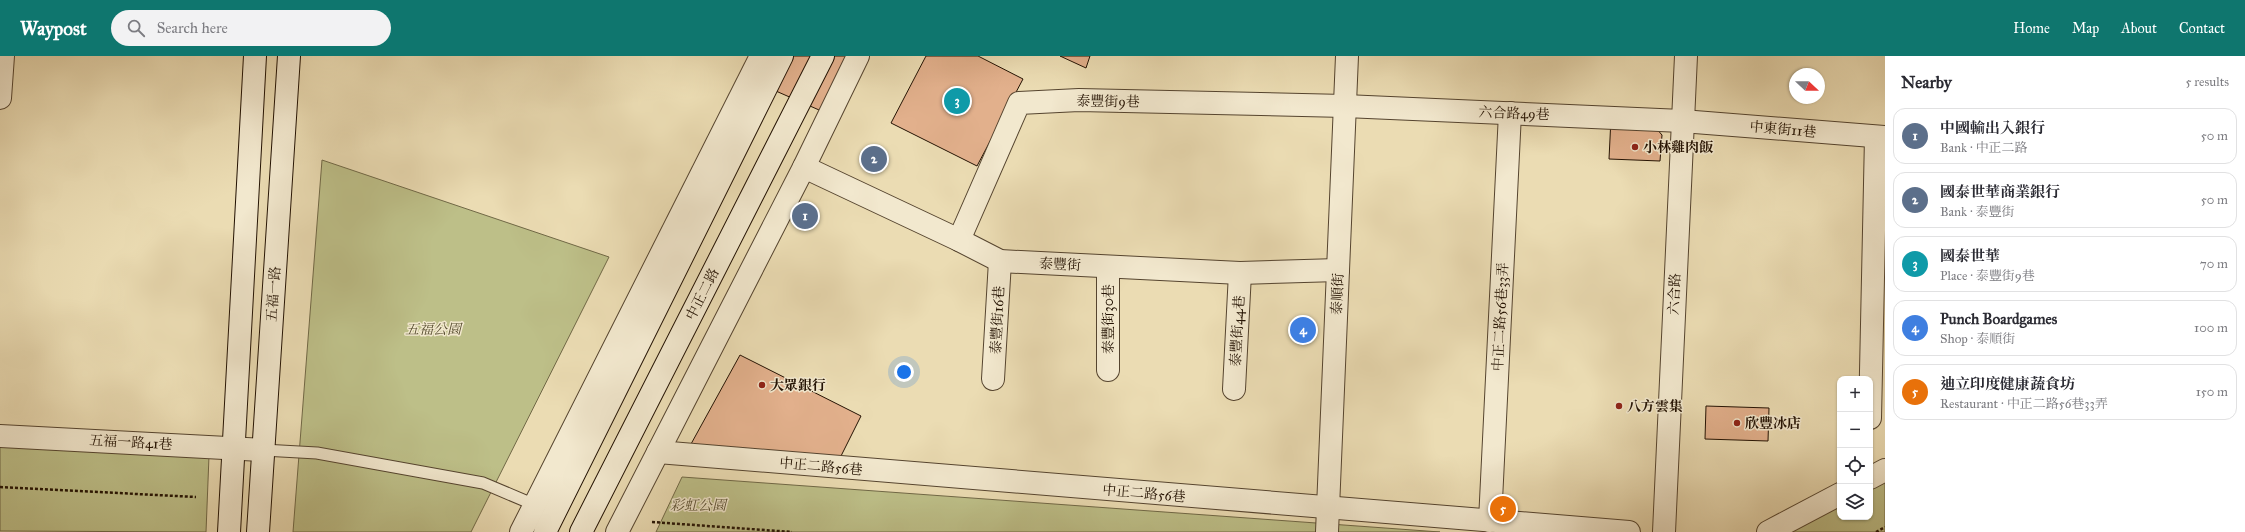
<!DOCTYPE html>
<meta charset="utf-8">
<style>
body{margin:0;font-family:"IM FELL Great Primer","Noto Serif TC",serif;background:#f2f2f3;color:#2b2b33}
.controls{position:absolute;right:12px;bottom:12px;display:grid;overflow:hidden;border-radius:8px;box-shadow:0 1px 3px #0004}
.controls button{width:36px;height:36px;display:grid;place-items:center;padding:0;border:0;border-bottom:1px solid #e1e1e2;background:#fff;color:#2b2b33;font:20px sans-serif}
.compass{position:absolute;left:1789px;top:12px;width:36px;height:36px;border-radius:50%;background:#fff;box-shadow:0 1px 3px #0004;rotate:112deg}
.you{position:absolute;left:904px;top:316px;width:14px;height:14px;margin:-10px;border:3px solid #fff;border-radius:50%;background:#1a73e8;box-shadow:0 0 0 6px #1a73e833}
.badge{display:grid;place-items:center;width:26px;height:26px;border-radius:50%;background:#0f766e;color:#fff;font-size:13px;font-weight:700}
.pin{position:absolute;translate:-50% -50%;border:2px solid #fff;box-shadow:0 1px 4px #0006}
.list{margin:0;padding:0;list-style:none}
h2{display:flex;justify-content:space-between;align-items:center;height:52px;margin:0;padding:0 16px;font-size:17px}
h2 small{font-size:13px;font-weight:400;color:#7c7c81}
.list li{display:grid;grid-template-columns:26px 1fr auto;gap:12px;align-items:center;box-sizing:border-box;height:56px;margin:0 8px 8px;padding:0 8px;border:1px solid #e1e1e2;border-radius:12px}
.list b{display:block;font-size:15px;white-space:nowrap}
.list p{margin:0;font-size:13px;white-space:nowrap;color:#7c7c81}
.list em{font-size:13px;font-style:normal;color:#7c7c81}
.icon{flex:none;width:22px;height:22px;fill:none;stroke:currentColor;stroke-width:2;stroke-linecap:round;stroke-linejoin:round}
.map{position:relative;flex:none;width:1885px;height:476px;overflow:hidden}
header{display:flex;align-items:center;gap:24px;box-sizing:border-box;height:56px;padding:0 20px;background:#0f766e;color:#fff}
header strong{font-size:19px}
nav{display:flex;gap:22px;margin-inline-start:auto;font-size:14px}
.search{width:280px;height:36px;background:#f2f2f3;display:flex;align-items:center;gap:10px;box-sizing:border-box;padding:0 14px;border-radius:22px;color:#7c7c81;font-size:15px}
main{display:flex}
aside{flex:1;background:#fff}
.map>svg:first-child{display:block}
.green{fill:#bdbf88;stroke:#706846}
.building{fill:#e2b08c;stroke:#231203}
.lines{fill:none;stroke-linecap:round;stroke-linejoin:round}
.lane-casing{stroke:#55442f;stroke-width:13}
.street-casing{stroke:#55442f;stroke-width:24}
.secondary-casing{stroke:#231203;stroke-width:24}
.path{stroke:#231203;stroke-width:2.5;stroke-dasharray:3 2;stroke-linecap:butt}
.lane{stroke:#f2e8ce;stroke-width:11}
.street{stroke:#f2e8ce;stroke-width:22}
.secondary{stroke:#f2e8ce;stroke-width:22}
.poi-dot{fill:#8f2418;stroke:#f2e8ce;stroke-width:1.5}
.labels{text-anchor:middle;stroke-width:3;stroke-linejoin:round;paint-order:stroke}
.street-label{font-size:14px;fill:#231203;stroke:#f2e8ce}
.poi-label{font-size:14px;font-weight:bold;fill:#231203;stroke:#f2e8ce;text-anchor:start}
.park-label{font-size:14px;font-style:italic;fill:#594f32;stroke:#f2e8ce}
</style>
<header>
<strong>Waypost</strong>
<div class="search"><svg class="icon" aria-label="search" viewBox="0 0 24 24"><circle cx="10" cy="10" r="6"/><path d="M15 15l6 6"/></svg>Search here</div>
<nav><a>Home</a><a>Map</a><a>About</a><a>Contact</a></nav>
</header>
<main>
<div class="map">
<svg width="1885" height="476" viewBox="0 0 1885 476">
<rect width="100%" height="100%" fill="#ebdcb3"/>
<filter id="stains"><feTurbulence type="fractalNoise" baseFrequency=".005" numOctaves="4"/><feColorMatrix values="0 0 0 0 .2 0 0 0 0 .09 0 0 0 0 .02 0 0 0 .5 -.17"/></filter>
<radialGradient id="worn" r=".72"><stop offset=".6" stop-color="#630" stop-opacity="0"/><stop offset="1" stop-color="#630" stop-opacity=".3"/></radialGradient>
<g class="green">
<polygon points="322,104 609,201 471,476 293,476"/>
<polygon points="0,388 209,400 206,476 0,475"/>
<polygon points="682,421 1440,476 656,476"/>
<polygon points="1885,424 1885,476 1785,476 1840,447 1840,461 1870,461 1870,431"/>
</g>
<g class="building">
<polygon points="754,0 864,0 835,61 744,21"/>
<polygon points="926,0 978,0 1023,23 977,110 891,67"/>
<polygon points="1060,0 1090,0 1086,12"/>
<polygon points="1611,62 1648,63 1662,79 1660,105 1609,103"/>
<polygon points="740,299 861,360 840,402 691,388"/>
<polygon points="1706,350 1769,352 1768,385 1705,383"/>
</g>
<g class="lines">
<defs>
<polyline id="lane" points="263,394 317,397 483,427 535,449"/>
<g id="street">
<polyline points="0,42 3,0"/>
<polyline points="804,111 959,184 1000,205 1240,217 1338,214"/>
<polyline points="959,184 1019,47 1079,44 1345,50 1682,65 1885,81"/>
<polyline points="1108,314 1108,211"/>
<polyline points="993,323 1000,205"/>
<polyline points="1234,333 1240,217"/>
<polyline points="1870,362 1876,81"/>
<polyline points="0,380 263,394"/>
<polyline points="658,396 1629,476"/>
<polyline points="1870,422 1885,414"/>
<polyline points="1490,465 1510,57"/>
<polyline points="521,476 761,0"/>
<polyline points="617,476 804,111 858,0"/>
<polyline points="1327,476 1347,0"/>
<polyline points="1664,476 1686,0"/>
<polyline points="1768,476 1840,438"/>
</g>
<g id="secondary">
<polyline points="229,476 255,0"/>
<polyline points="258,476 289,0"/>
<polyline points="545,476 782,0"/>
<polyline points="581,476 823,0"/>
</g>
</defs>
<use href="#lane" class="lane-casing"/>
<use href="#street" class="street-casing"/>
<use href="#secondary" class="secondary-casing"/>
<g class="path">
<polyline points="0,431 196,441"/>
<polyline points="652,466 792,476"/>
<polyline points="1876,476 1885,471"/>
</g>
<use href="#lane" class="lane"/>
<use href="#street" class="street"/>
<use href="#secondary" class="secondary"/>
</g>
<g class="poi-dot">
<circle cx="1635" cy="91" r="4"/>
<circle cx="762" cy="329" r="4"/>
<circle cx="1619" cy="350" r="4"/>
<circle cx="1737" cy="367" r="4"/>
</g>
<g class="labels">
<g class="street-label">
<text transform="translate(1108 45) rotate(1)" y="5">泰豐街9巷</text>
<text transform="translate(1514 57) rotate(2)" y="5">六合路49巷</text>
<text transform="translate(1783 73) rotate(5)" y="5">中東街11巷</text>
<text transform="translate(1060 208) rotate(3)" y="5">泰豐街</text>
<text transform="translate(273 238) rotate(-86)" y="5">五福一路</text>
<text transform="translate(702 238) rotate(-63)" y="5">中正二路</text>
<text transform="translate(1337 238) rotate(-87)" y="5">泰順街</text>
<text transform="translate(1674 238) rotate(-87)" y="5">六合路</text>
<text transform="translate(1500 261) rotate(-87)" y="5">中正二路56巷33弄</text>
<text transform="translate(1108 263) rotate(-90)" y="5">泰豐街30巷</text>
<text transform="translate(997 264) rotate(-87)" y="5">泰豐街16巷</text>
<text transform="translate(1237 275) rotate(-87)" y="5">泰豐街44巷</text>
<text transform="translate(131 386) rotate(3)" y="5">五福一路41巷</text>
<text transform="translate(821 410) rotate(5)" y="5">中正二路56巷</text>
<text transform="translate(1144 437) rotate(5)" y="5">中正二路56巷</text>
</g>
<g class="poi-label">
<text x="1643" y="96">小林雞肉飯</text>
<text x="770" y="334">大眾銀行</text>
<text x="1627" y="355">八方雲集</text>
<text x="1745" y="372">欣豐冰店</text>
</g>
<g class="park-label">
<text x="433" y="278">五福公園</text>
<text x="698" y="454">彩虹公園</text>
</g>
</g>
<rect width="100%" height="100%" filter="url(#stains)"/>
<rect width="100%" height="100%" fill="url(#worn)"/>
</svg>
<div class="controls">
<button>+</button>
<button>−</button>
<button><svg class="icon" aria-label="locate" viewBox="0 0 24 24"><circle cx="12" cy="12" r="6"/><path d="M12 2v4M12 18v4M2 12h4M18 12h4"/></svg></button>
<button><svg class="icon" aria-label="layers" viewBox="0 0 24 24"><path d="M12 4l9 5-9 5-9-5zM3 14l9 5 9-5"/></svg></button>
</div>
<svg class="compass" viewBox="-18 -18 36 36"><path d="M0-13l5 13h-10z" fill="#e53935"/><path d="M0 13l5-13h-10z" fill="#7c7c81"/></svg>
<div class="you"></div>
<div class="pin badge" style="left:805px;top:160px;background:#5c6f8a">1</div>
<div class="pin badge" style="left:874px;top:103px;background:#5c6f8a">2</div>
<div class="pin badge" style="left:957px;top:45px;background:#0f9aa8">3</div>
<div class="pin badge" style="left:1303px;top:274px;background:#3f7fe0">4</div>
<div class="pin badge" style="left:1503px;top:453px;background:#e8710a">5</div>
</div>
<aside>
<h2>Nearby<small>5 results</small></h2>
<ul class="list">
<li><span class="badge" style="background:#5c6f8a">1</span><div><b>中國輸出入銀行</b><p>Bank · 中正二路</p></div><em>50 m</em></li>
<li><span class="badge" style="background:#5c6f8a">2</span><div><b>國泰世華商業銀行</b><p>Bank · 泰豐街</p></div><em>50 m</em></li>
<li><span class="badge" style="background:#0f9aa8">3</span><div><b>國泰世華</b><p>Place · 泰豐街9巷</p></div><em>70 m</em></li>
<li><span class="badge" style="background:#3f7fe0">4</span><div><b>Punch Boardgames</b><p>Shop · 泰順街</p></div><em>100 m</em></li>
<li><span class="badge" style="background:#e8710a">5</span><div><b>迪立印度健康蔬食坊</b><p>Restaurant · 中正二路56巷33弄</p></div><em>150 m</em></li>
</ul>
</aside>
</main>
